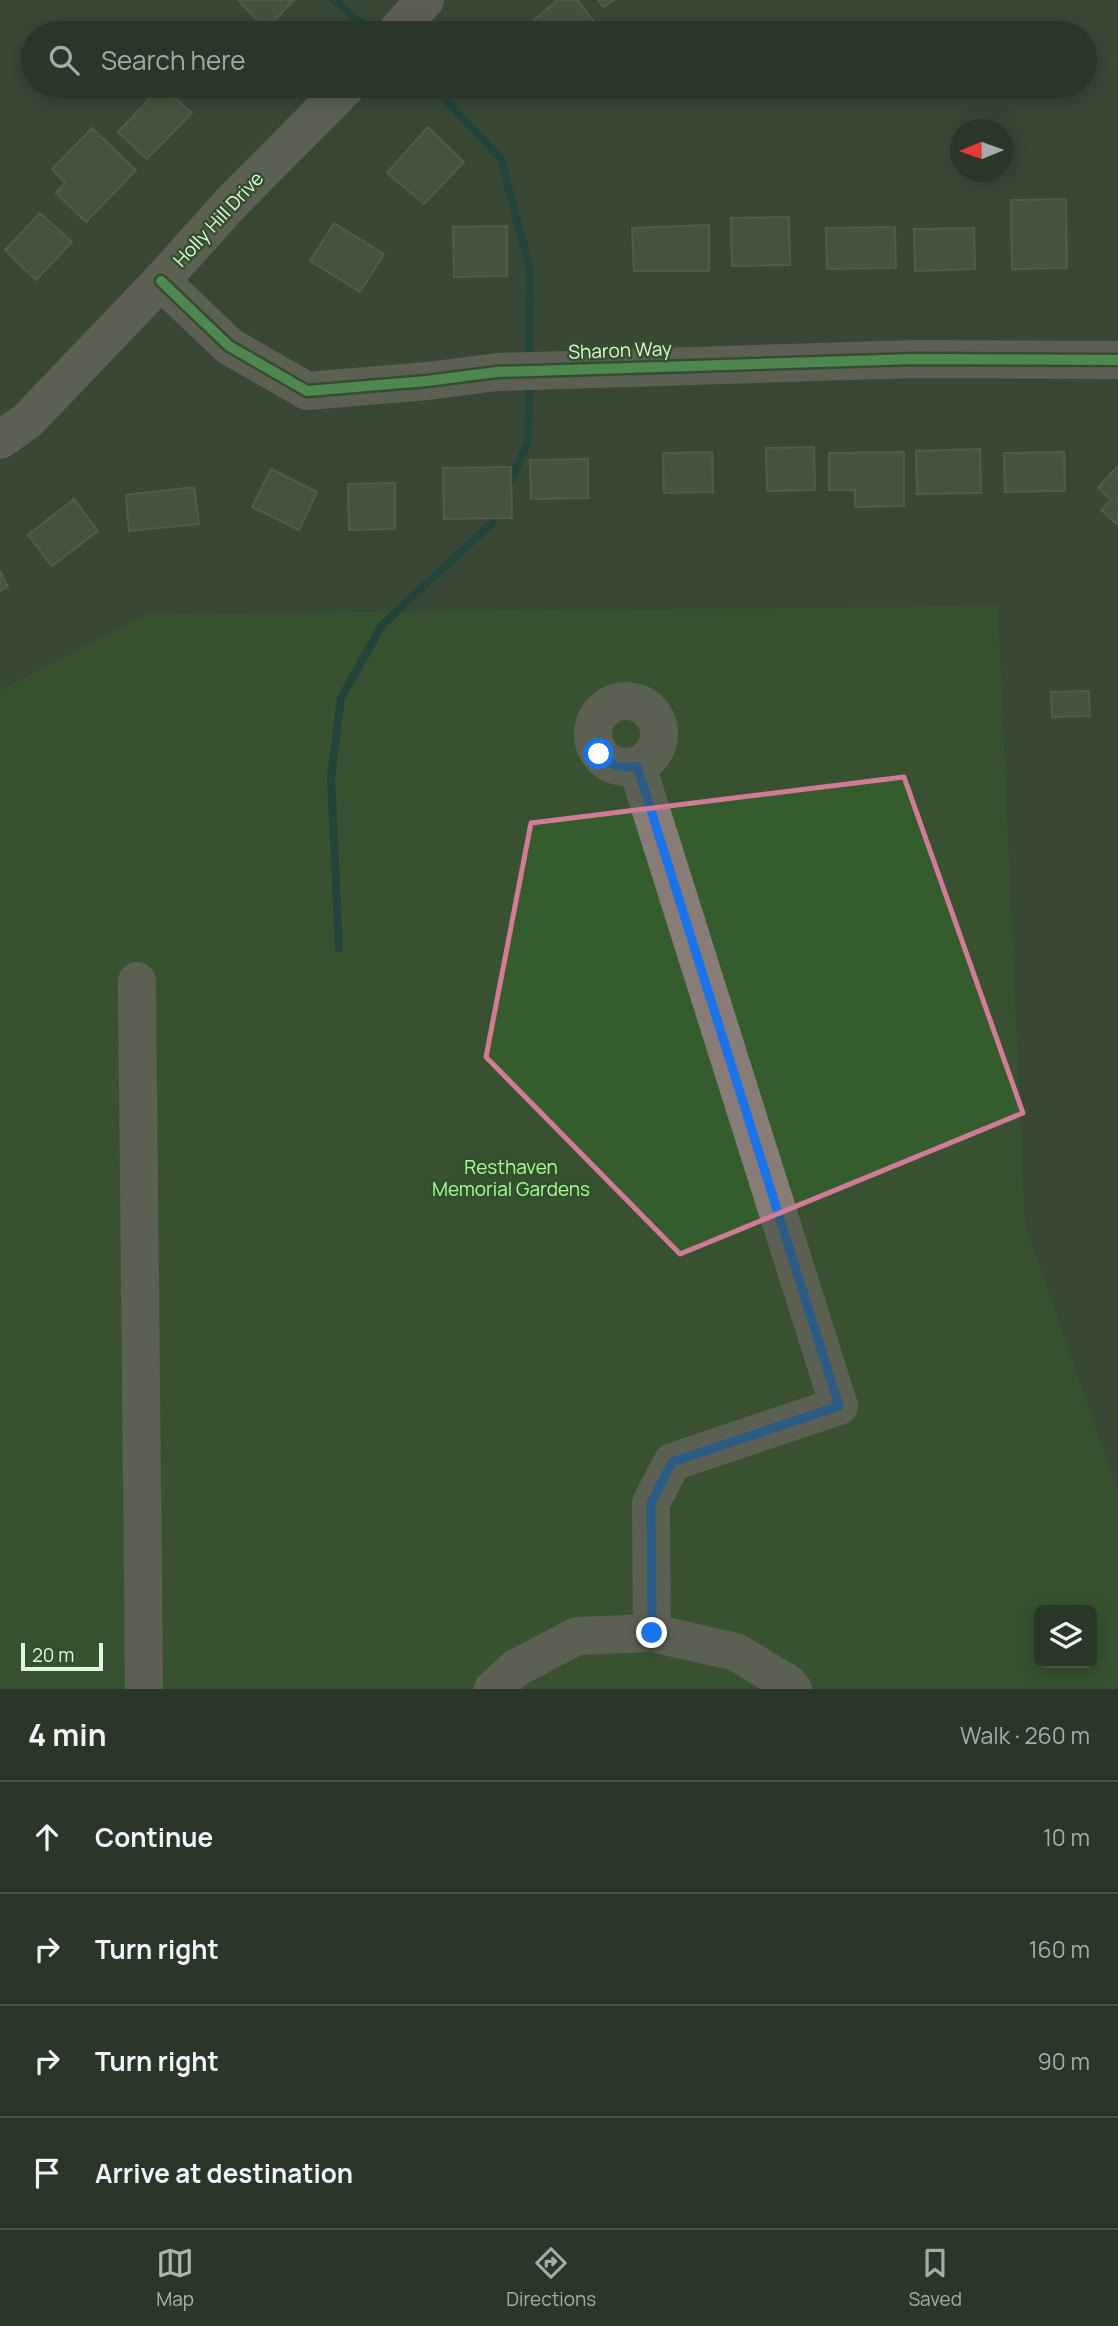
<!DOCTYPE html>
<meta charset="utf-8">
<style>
body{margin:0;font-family:Manrope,sans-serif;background:#364134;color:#f1f3f6}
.controls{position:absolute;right:21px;bottom:21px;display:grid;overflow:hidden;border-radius:10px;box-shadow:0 4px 18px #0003}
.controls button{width:63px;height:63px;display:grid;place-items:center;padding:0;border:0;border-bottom:2px solid #465045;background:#2a3628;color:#f1f3f6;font:35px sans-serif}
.compass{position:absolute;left:950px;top:119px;width:63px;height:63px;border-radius:50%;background:#2a3628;box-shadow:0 4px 18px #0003;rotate:269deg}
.scale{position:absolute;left:21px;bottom:18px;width:82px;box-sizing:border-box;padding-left:7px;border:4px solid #e3f4df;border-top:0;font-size:19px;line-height:24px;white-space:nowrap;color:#e3f4df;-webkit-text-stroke:5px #33502d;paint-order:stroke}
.stop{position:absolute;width:21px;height:21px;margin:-16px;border:5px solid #1a73e8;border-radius:50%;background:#fff}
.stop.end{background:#1a73e8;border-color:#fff;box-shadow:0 2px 7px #0008}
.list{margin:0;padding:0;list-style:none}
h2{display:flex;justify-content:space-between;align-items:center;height:91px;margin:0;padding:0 28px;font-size:30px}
h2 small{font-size:23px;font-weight:400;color:#a5aba8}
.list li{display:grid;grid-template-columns:46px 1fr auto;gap:21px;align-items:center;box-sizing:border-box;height:112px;padding:0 28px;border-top:2px solid #465045}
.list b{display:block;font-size:26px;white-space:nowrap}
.list em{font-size:23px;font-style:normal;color:#a5aba8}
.icon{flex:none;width:38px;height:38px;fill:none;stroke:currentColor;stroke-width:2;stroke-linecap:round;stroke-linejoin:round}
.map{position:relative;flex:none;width:1118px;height:1689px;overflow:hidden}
.search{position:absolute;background:#2a3628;box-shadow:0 4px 18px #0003;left:21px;right:21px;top:21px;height:77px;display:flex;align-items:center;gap:18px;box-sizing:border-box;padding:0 24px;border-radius:38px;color:#a5aba8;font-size:26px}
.sheet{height:539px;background:#2a3628}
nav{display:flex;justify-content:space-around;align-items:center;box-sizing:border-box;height:98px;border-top:2px solid #465045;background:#2a3628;font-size:19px;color:#a5aba8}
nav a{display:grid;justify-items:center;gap:4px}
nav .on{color:#a7b8a4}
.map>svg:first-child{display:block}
.green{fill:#355c2d;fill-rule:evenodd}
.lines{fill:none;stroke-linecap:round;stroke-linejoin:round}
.stream{stroke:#0d3e3f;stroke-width:8}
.building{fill:#556049;stroke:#6a7362;stroke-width:2}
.minor{stroke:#877c78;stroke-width:38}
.cycleway-casing{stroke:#33502d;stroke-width:15}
.cycleway{stroke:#6cd273;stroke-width:10}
.route{stroke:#1a73e8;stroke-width:9}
.marked{fill:none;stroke:#d17b96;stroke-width:5;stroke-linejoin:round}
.labels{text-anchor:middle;stroke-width:5;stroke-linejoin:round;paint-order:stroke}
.street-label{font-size:19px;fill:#e3f4df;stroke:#33502d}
.park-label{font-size:19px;fill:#a8fd96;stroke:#33502d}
</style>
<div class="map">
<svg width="1118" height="1689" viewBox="0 0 1118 1689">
<rect width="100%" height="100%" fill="#384835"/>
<path class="green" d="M998 606 1025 1224 1118 1491V1689H0V690L147 614ZM1039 1610H1092V1663H1039Z"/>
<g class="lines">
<g class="stream">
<polyline points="334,0 373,33"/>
<polyline points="433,86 501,159 530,270 529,360"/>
<polyline points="507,489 528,441 529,380"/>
<polyline points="339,948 331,777 341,698 382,625 492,523 497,510"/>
</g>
</g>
<g class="building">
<polygon points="238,0 294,0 266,29"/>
<polygon points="558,0 577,0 597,25 586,33 518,33"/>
<polygon points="598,0 614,0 603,7"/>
<polygon points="162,86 192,113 147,159 118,132"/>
<polygon points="428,127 464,162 424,204 387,173"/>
<polygon points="92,128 136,170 86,222 56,193 65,183 52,169"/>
<polygon points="1066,199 1067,268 1012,269 1011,200"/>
<polygon points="40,213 72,242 36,280 5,250"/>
<polygon points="789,217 790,265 732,266 731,218"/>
<polygon points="334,223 384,254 360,292 310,261"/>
<polygon points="709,225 709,271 634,271 632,228"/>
<polygon points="507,226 507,276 454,277 453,227"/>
<polygon points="895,227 896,268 827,269 826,228"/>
<polygon points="974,228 975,269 915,271 914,229"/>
<polygon points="814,447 815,490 767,491 766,448"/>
<polygon points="980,449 981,493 917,494 916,451"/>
<polygon points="712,452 713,492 664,493 663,453"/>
<polygon points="904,452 904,506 855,507 855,490 829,490 829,453"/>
<polygon points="1064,452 1065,491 1005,492 1004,453"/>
<polygon points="588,459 588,498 531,499 530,460"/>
<polygon points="1118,466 1118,525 1101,510 1111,500 1098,488"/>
<polygon points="511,467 512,518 444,519 443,468"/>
<polygon points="271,469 317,492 299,530 252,507"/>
<polygon points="395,483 395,529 349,530 348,484"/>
<polygon points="194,487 199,524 129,531 126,495"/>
<polygon points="74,499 98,531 52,566 28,535"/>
<polygon points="0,570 8,587 0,591"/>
<polygon points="1089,691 1090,716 1052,717 1051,692"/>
</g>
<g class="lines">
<g class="minor">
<polyline points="395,33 425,0"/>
<polyline points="161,281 229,346 307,391 427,381 497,372 915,359 1118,360"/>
<polyline points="0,440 27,421 161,281 230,204 347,86"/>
<circle cx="626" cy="734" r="33"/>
<polyline points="637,766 839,1406 672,1462 651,1503 652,1633"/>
<polyline points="137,981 144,1689"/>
<polyline points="493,1689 516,1668 577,1636 652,1633 736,1652 789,1684 793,1689"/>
</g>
<defs>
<polyline id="cycleway" points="161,281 229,346 307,391 427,381 497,372 915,359 1118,360"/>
</defs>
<use href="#cycleway" class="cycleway-casing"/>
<use href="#cycleway" class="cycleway"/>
</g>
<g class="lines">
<path class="route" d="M599 754C611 766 621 769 637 766L839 1406 672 1462 651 1503 652 1633"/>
</g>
<path d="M0 0H1118V1689H0ZM904 777 1023 1113 680 1254 486 1057 531 823Z" fill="#384835" fill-opacity=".55" fill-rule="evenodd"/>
<path class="marked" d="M904 777 1023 1113 680 1254 486 1057 531 823Z"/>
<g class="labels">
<g class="street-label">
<text transform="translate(218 219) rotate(-47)" y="7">Holly Hill Drive</text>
<text transform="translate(620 350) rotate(-2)" y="7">Sharon Way</text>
</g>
<g class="park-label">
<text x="511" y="1174">Resthaven<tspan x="511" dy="22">Memorial Gardens</tspan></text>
</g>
</g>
</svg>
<div class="controls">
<button><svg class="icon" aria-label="layers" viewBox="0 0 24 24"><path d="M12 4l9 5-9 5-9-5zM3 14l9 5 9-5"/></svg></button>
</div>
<svg class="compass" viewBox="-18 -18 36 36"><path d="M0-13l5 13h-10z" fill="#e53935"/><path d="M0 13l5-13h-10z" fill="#a5aba8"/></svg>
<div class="scale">20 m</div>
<div class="stop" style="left:599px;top:754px"></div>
<div class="stop end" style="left:652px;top:1633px"></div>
<div class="search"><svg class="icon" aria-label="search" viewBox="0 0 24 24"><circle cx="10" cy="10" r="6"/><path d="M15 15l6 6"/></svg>Search here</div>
</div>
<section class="sheet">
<h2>4 min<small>Walk · 260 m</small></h2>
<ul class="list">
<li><svg class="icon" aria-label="ahead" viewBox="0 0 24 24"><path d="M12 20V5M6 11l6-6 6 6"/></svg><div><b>Continue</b></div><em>10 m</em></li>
<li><svg class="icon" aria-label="right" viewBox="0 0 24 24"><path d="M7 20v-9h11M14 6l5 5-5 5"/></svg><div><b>Turn right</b></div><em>160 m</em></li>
<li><svg class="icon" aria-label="right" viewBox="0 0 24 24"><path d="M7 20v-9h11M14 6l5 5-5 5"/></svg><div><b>Turn right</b></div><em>90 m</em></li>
<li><svg class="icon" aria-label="arrive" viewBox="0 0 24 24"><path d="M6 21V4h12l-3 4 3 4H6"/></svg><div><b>Arrive at destination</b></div></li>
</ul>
</section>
<nav>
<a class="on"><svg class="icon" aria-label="map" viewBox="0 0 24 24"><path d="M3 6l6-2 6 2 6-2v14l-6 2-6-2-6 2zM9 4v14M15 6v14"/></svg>Map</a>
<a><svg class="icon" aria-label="directions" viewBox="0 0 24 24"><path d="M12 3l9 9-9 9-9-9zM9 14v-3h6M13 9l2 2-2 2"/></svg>Directions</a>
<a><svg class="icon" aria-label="saved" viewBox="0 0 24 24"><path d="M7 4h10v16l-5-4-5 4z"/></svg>Saved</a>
</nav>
